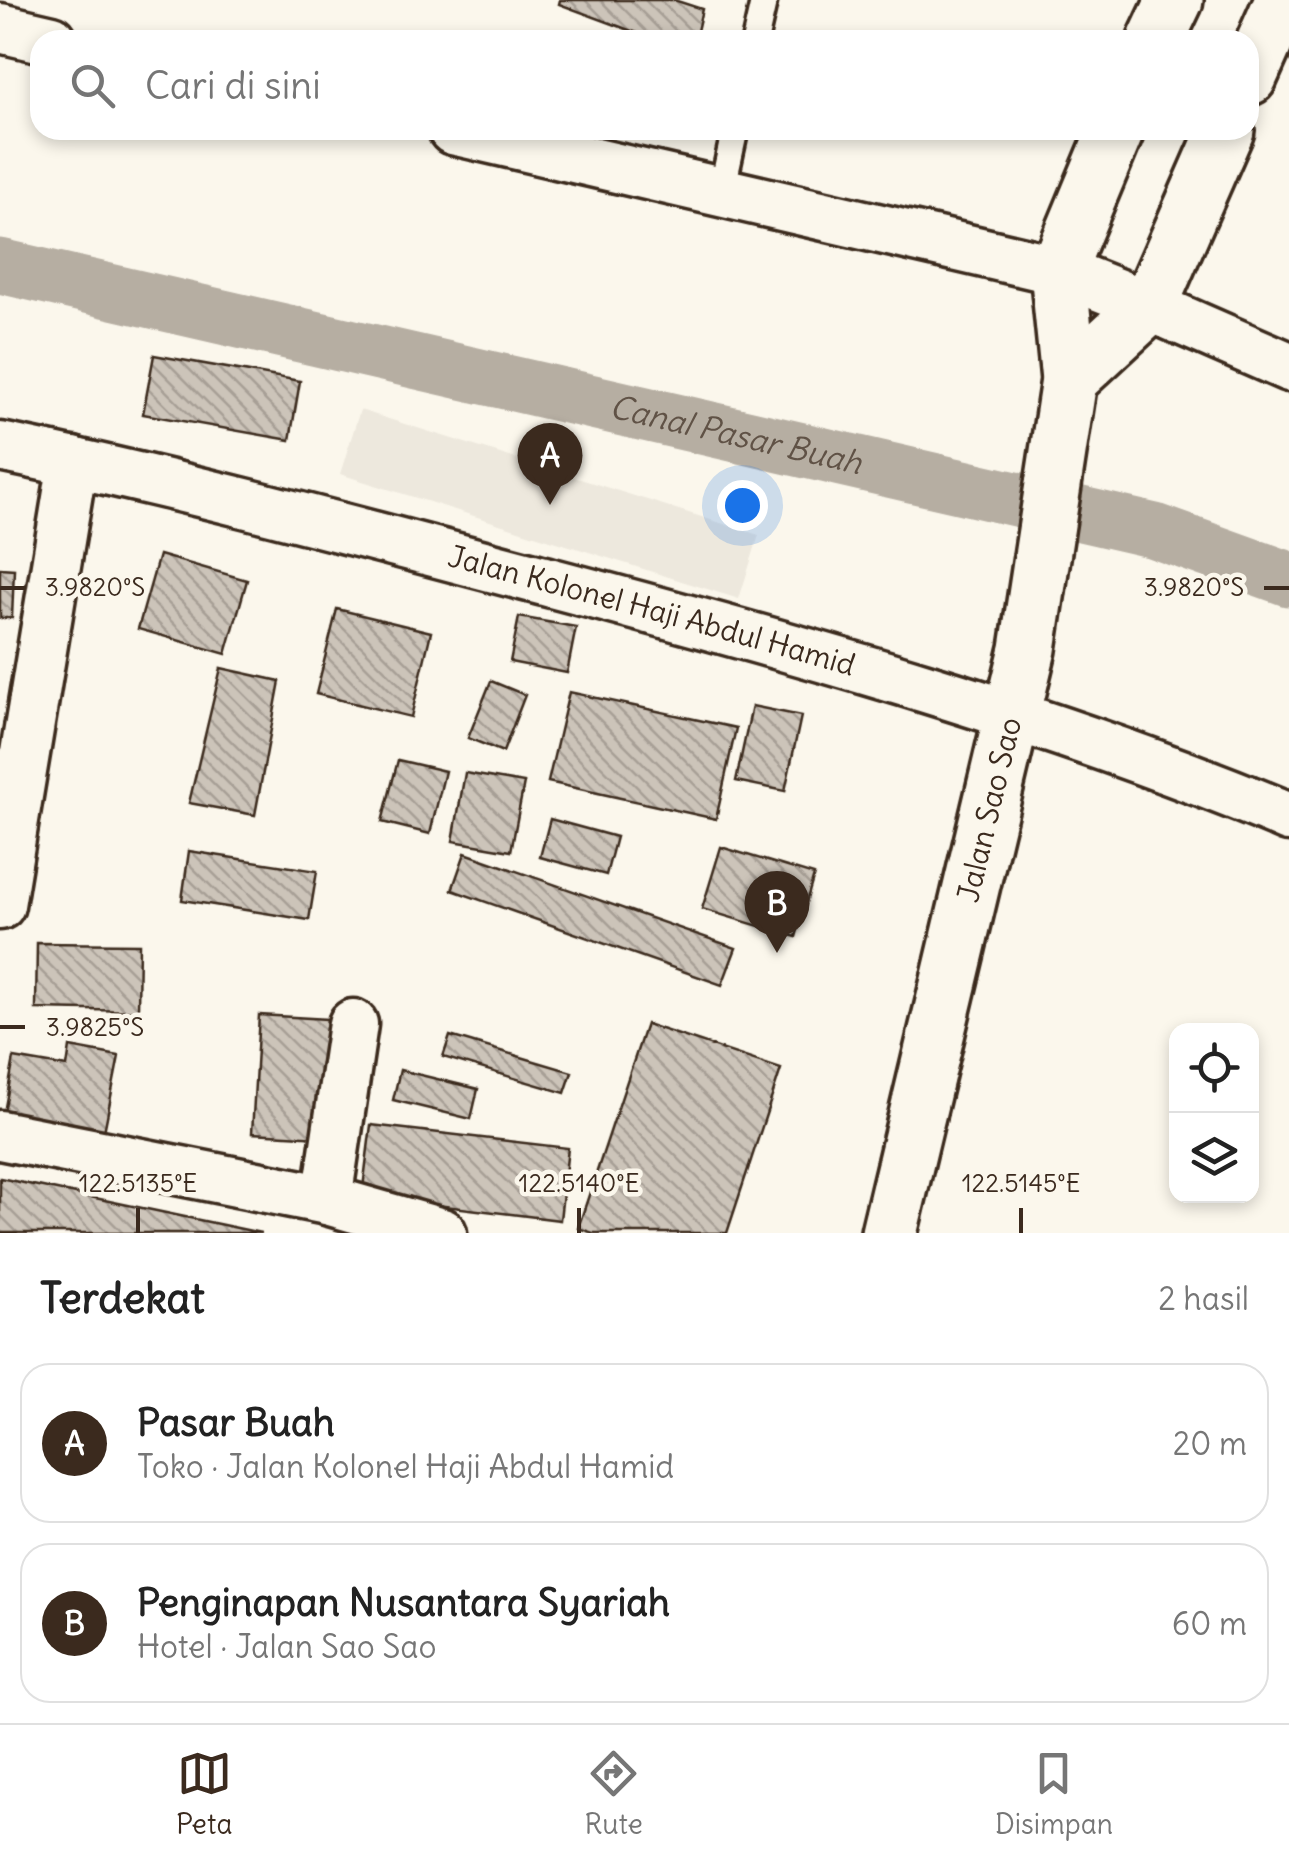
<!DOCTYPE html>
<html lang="id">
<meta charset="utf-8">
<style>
body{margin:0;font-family:Delius,sans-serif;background:#f2f2f2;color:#222}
.controls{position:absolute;right:30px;bottom:30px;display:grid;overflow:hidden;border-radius:20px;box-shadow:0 5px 15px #0003}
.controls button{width:90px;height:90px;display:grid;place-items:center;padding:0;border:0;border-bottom:2px solid #e0e0e0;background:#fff;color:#222;font:50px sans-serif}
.you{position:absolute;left:742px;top:505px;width:35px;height:35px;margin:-25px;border:8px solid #fff;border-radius:50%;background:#1a73e8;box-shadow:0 0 0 15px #1a73e833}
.badge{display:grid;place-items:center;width:65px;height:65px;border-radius:50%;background:#3b2a1e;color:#fff;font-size:32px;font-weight:700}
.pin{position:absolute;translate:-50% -82px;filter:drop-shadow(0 2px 5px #0008)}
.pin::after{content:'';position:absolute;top:52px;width:35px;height:30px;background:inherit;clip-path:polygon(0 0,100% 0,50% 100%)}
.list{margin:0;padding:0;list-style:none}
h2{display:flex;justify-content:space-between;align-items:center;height:130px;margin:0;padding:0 40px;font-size:42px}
h2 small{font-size:32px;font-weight:400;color:#767676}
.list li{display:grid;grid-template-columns:65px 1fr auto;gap:30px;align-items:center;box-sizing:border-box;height:160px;margin:0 20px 20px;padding:0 20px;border:2px solid #e0e0e0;border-radius:30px}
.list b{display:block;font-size:38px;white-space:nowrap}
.list p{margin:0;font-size:32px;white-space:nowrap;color:#767676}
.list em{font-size:32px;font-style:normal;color:#767676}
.icon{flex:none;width:55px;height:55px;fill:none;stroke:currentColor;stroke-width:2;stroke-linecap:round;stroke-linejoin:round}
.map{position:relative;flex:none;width:1289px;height:1233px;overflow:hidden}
.search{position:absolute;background:#fff;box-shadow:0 5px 15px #0003;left:30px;right:30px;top:30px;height:110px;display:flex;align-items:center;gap:25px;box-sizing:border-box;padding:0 35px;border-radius:30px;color:#767676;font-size:38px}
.sheet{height:490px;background:#fff}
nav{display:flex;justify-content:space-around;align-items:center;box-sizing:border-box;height:140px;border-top:2px solid #e0e0e0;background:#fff;font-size:28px;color:#767676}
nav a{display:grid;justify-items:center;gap:5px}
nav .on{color:#3b2a1e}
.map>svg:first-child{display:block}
.built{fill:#ede8dd}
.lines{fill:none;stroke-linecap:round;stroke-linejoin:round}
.canal{stroke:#b6aea2;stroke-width:55}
.building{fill:url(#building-back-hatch);stroke:#3b2a1e;stroke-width:2.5}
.lane-casing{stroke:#3b2a1e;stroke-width:32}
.street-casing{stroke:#3b2a1e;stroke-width:55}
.secondary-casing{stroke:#3b2a1e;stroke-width:62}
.lane{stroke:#fbf7ec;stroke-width:25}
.street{stroke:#fbf7ec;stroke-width:48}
.secondary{stroke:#fbf7ec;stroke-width:55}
.ticks{fill:none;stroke:#3b2a1e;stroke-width:4}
.labels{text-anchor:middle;stroke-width:9;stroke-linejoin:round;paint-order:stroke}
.street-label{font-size:30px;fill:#3b2a1e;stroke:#fbf7ec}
.water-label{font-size:32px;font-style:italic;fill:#605246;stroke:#fbf7ec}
.ticks-label{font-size:25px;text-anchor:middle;fill:#3b2a1e;stroke:#fbf7ec;stroke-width:9;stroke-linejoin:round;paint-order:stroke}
</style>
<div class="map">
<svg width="1289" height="1233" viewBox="0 0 1289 1233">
<defs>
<pattern id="building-back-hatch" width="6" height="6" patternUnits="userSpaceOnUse" patternTransform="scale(2.5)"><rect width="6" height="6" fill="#ccc4b9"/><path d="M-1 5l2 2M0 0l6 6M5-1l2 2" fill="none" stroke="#a79f96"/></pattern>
</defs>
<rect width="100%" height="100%" fill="#fbf7ec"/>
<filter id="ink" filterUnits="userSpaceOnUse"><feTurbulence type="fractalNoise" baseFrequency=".01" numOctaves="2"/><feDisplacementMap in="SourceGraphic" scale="20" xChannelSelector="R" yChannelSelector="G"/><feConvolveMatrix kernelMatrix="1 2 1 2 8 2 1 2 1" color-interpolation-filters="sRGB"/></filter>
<g filter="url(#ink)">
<polygon class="built" points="360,410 759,535 739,599 340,474"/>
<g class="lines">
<path class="canal" id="s1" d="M0 266 1155 531 1289 579"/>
</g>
<g class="building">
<polygon points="560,0 674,0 702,9 695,40 656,40 559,4"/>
<polygon points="154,355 300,381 290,440 143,414"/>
<polygon points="159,555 247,580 226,654 138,629"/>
<polygon points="0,568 14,569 12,618 0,618"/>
<polygon points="337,609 431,632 411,717 316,694"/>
<polygon points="519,617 576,627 567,673 510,662"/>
<polygon points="221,668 280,681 255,815 189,803"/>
<polygon points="491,681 525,695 503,752 468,738"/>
<polygon points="569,692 736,728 716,819 548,782"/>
<polygon points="752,706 801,716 785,791 736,781"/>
<polygon points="398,760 445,771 430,834 382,822"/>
<polygon points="465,773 524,783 511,851 453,841"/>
<polygon points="550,819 616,837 606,875 540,857"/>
<polygon points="721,847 814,875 796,937 702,909"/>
<polygon points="189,851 317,871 309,920 182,900"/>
<polygon points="465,853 736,948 722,985 452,890"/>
<polygon points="37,943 139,944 138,1011 36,1009"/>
<polygon points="259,1015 327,1019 320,1137 252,1133"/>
<polygon points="646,1024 781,1069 727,1233 593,1233 578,1228"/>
<polygon points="450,1036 572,1072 565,1093 443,1057"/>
<polygon points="70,1047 119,1056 101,1147 1,1129 14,1058 67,1067"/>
<polygon points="400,1070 478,1089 471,1119 393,1100"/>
<polygon points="371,1125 568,1148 560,1220 362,1196"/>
<polygon points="0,1178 261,1233 0,1233"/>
</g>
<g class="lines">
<defs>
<g id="lane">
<polyline points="755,40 764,0"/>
<polyline points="722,190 735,130"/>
</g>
<g id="street">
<polyline points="0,28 52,40"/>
<polyline points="453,130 1058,270 1149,306 1289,367"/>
<path id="s2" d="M0 447C186 485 369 535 552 583 798 648 1054 719 1289 817"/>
<polyline points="0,905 73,462"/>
<polyline points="0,1135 327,1200 442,1233"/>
<polyline points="327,1200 353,1024"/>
</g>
<g id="secondary">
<polyline points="1156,40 1175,0"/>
<polyline points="1249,77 1283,0"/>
<polyline points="1069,380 1149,306 1226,130"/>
<path id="s3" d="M889 1233 1028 649 1069 380 1058 270 1116 130"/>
</g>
</defs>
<use href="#lane" class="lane-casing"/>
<use href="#street" class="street-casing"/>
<use href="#secondary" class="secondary-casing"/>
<use href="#lane" class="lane"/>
<use href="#street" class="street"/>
<use href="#secondary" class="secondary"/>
</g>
</g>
<path class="ticks" d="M0 588H25M1264 588H1289M0 1027H25M138 1208V1233M579 1208V1233M1021 1208V1233"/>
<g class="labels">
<g class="street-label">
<text dy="10" stroke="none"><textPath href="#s2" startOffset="672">Jalan Kolonel Haji Abdul Hamid</textPath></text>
<text dy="10" stroke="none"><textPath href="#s3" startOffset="435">Jalan Sao Sao</textPath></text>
</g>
<g class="water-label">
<text dy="11" stroke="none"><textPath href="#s1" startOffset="755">Canal Pasar Buah</textPath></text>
</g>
</g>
<g class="ticks-label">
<text x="95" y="596">3.9820°S</text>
<text x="1194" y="596">3.9820°S</text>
<text x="95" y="1036">3.9825°S</text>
<text x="138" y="1192">122.5135°E</text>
<text x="579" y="1192">122.5140°E</text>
<text x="1021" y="1192">122.5145°E</text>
</g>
</svg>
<div class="controls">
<button><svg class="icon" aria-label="locate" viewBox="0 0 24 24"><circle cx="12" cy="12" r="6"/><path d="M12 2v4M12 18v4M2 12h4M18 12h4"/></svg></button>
<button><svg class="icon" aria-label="layers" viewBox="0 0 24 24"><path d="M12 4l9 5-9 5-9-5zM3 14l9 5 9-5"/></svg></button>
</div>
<div class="you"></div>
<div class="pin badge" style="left:550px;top:505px">A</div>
<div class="pin badge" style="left:777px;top:953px">B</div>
<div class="search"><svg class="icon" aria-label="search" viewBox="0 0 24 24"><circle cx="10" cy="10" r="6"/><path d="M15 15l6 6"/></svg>Cari di sini</div>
</div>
<section class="sheet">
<h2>Terdekat<small>2 hasil</small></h2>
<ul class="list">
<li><span class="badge">A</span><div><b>Pasar Buah</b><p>Toko · Jalan Kolonel Haji Abdul Hamid</p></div><em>20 m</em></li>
<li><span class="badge">B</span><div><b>Penginapan Nusantara Syariah</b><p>Hotel · Jalan Sao Sao</p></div><em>60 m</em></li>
</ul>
</section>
<nav>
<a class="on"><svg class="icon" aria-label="map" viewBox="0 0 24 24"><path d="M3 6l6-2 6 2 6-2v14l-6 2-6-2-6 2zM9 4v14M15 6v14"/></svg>Peta</a>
<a><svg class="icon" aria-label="directions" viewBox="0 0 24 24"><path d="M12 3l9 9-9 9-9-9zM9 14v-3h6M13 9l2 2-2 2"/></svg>Rute</a>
<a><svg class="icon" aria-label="saved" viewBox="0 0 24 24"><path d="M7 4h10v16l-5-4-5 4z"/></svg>Disimpan</a>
</nav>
